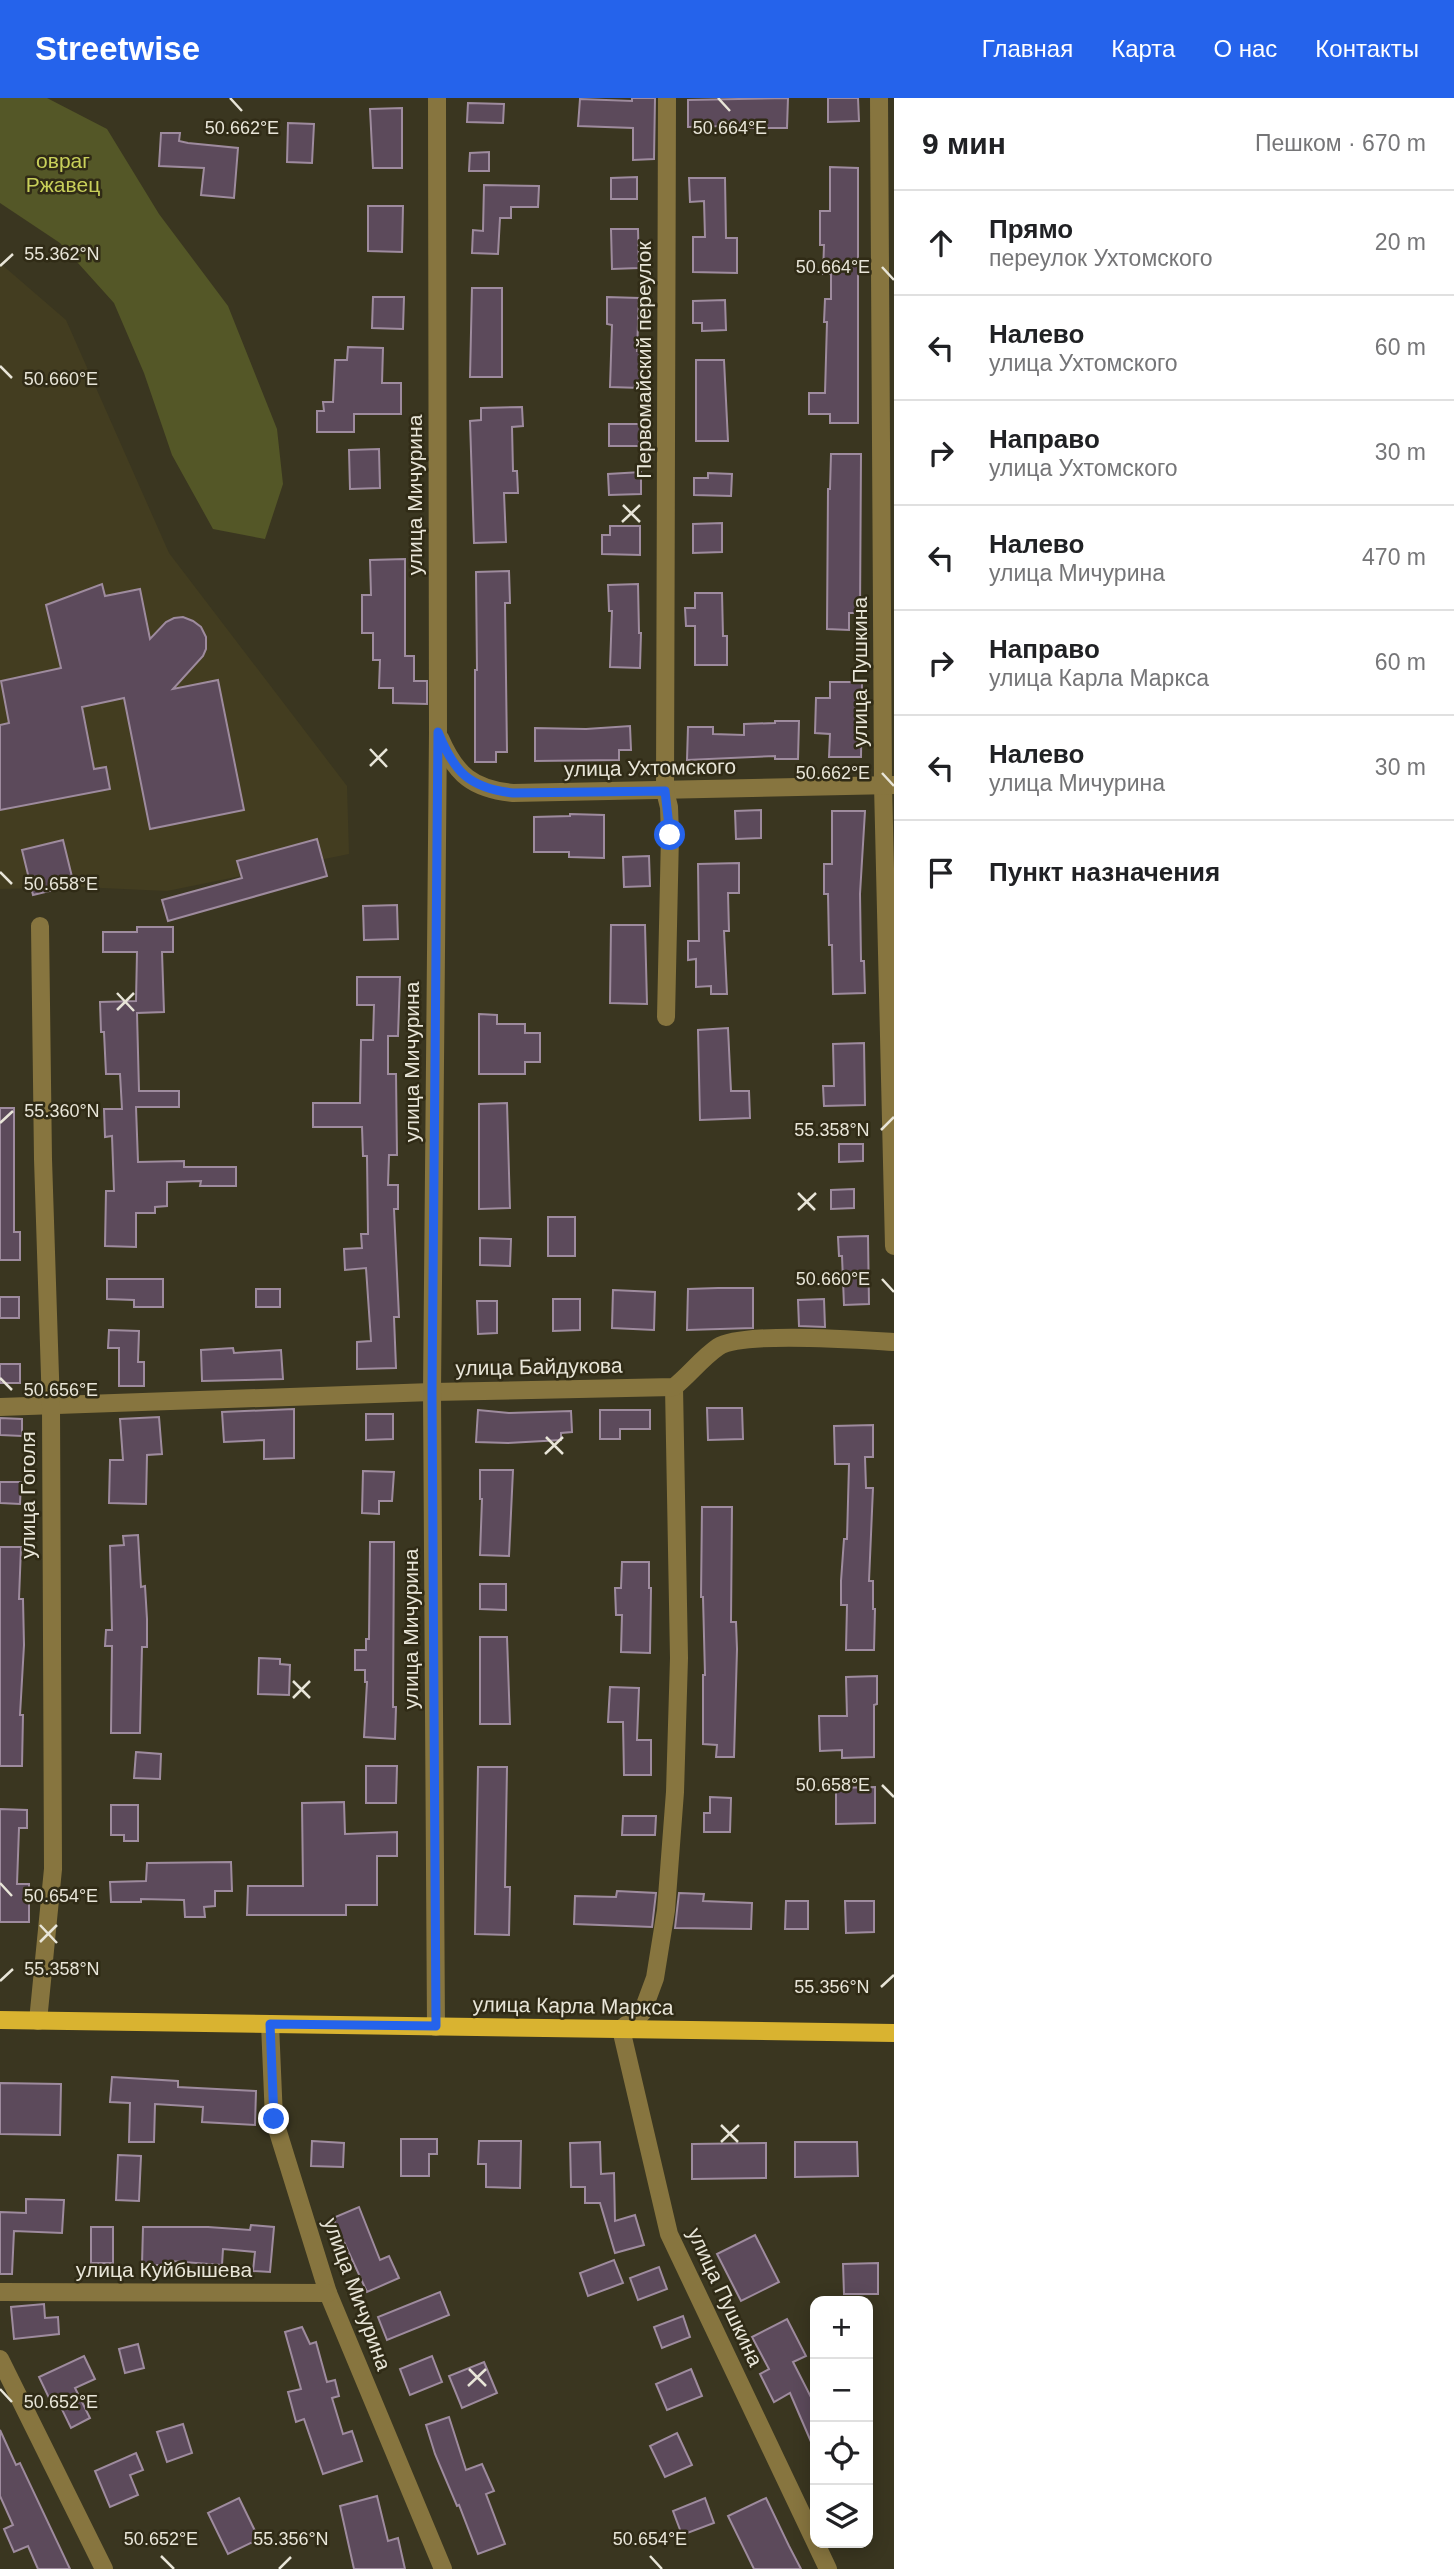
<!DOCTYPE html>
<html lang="ru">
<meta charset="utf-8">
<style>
body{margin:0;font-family:Helvetica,sans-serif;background:#f2f2f2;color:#202124}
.controls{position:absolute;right:21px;bottom:21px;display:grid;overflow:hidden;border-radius:14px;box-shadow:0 4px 18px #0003}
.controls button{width:63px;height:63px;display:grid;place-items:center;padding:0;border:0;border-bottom:2px solid #e0e0e0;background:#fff;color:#202124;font:35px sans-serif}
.stop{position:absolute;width:21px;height:21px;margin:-16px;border:5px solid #2563eb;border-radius:50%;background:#fff}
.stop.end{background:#2563eb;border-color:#fff;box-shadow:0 2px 7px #0008}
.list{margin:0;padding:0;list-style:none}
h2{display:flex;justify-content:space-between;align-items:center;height:91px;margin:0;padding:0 28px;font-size:30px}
h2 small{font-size:23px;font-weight:400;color:#757577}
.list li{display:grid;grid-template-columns:46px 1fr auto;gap:21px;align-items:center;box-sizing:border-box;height:105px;padding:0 28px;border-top:2px solid #e0e0e0}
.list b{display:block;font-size:26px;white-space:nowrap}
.list p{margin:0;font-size:23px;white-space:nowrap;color:#757577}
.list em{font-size:23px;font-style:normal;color:#757577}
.icon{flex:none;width:38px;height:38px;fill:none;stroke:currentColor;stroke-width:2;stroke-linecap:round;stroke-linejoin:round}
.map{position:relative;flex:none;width:894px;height:2471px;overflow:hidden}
header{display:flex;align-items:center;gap:42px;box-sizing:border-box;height:98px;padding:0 35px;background:#2563eb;color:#fff}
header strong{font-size:33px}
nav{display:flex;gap:38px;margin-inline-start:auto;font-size:24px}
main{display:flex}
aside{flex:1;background:#fff}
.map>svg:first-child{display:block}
.built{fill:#433d20}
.green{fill:#545727}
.building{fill:#5c4a5b;stroke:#9e8b9e;stroke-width:2}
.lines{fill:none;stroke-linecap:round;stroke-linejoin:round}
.minor{stroke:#87753f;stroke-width:18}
.major{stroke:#d9b330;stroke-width:18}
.route{stroke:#2563eb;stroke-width:9}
.ticks{fill:none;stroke:#e8e5d8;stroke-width:2.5}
.labels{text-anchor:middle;stroke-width:5;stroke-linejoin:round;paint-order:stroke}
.park-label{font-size:21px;fill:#c9d05a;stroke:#302b16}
.street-label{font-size:21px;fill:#e8e5d8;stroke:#302b16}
.ticks-label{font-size:18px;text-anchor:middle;fill:#e8e5d8;stroke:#302b16;stroke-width:5;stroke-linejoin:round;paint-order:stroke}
</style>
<header>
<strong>Streetwise</strong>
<nav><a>Главная</a><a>Карта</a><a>О нас</a><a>Контакты</a></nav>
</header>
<main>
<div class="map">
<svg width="894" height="2471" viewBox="0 0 894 2471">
<rect width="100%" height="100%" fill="#3a3620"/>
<polygon class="built" points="0,165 66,222 169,455 347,688 349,756 167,793 80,789 0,791"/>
<polygon class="green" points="0,0 47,0 107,31 159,116 228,208 277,331 283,386 265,441 213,431 172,357 144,275 114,205 60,145 0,105"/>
<g class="building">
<polygon points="632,0 655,0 654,61 633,62 633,30 578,28 580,1 632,3"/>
<polygon points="788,0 787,30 743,30 743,33 724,33 724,28 688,29 688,2"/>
<polygon points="828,0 858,0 859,23 828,24"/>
<polygon points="468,5 504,6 503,25 467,24"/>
<polygon points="402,10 402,70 373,70 370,11"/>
<polygon points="288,25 314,26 312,65 287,64"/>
<polygon points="161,35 180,35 179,43 188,45 238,50 234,100 201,97 204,70 159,68"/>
<polygon points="489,54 489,73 469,73 470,55"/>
<polygon points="830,69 858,70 858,325 830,325 830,316 809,316 809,295 825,295 827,224 824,224 825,201 831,201 831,176 823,176 824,147 820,147 820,113 830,113"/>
<polygon points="637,79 637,101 611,101 611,80"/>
<polygon points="689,80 725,80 726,140 737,140 737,175 693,174 693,139 705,139 704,103 690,104"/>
<polygon points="484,87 539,88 538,109 511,109 511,120 500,120 498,156 472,155 473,132 483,133"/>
<polygon points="368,108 403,108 402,154 368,153"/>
<polygon points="611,131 638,131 639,170 612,171"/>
<polygon points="472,190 502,190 502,279 470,279"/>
<polygon points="373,199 404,199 403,231 372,230"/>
<polygon points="607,199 639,200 637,253 642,253 641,290 610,289 612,227 607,226"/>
<polygon points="725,202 726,232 702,233 702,225 693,225 693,203"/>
<polygon points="348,249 383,250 382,285 401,285 401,316 354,316 354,334 317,334 317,313 324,313 323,304 333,304 335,262 347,262"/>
<polygon points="696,262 724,262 728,343 696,343"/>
<polygon points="522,309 523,328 512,329 513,373 517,373 518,395 504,395 506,444 474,445 470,323 481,322 481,310"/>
<rect x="609" y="326" width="33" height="22"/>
<polygon points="379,351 380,390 350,391 349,352"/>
<polygon points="831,356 861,356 860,515 849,515 849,532 827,531 828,391 830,391"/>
<polygon points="641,374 641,396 609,397 608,376"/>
<polygon points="708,375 732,376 731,398 694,397 694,380 708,380"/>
<polygon points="722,425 722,454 693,455 693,426"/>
<polygon points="610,428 640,428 640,457 602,456 602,437 610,437"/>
<polygon points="405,461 405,558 414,558 414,583 427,583 427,606 393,605 393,590 379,590 380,562 373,562 373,535 362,535 362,497 371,497 370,462"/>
<polygon points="509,473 510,505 505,505 507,654 496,654 496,664 475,664 475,572 477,572 476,474"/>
<polygon points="102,486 105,498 140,491 150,541 166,524 174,520 183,519 193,523 201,529 206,539 206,551 203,558 173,591 218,582 244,712 150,731 124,600 82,609 94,671 106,669 110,691 0,712 0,627 9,625 1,583 61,570 46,507"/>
<polygon points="638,486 639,535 641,535 640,570 610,569 612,513 609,513 608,487"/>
<polygon points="695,495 722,495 723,538 727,538 727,567 695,567 695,528 686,528 685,510 695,510"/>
<polygon points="830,584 862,584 861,659 829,659 830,636 815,635 816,600 830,600"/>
<polygon points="775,623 799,623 798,661 775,661 775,658 687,662 688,629 713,629 713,636 744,637 744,626 775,625"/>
<polygon points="630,628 631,652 619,652 619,662 535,663 535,630 586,631"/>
<polygon points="761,712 761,740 736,741 735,713"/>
<polygon points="832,713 865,713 860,796 861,863 864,863 865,895 833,896 832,847 829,847 828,796 824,796 824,766 832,766"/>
<polygon points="570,716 604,717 604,760 569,759 569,754 534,754 534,719 570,718"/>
<polygon points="317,741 327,778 168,823 162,802 242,780 237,763"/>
<polygon points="63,742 74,787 33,797 22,752"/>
<polygon points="649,758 650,788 624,789 623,759"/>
<polygon points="739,765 739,795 728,795 729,833 724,833 727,896 711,896 711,888 696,889 696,861 688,862 688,843 699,843 698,766"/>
<polygon points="397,807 398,841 364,842 363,808"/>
<polygon points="611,827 645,827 647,906 610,905"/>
<polygon points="137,829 173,829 173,854 162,854 164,914 137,915 139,993 179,993 179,1009 136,1009 138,1064 184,1063 184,1069 236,1069 236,1088 200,1088 201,1083 167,1084 167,1108 155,1109 155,1115 136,1115 136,1149 105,1148 106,1093 114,1093 112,1038 105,1039 104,1011 122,1011 120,976 106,976 104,934 101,934 100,904 136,903 137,854 103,854 103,834 137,834"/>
<polygon points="357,879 400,879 398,938 388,938 388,976 396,976 397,1057 389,1057 388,1087 398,1087 398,1111 394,1111 399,1219 394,1219 396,1270 357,1271 357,1244 371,1243 366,1170 345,1172 344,1151 362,1150 361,1136 368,1136 367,1058 363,1058 362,1029 313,1029 313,1005 360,1005 361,942 373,942 374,907 357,907"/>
<polygon points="479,916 497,917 497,926 525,926 525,935 540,935 540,964 525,964 525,976 479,976"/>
<polygon points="728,930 731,993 749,993 750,1020 700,1022 698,932"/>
<polygon points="864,945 865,1007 824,1008 823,988 834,988 833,946"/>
<polygon points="507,1005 510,1110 479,1111 479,1006"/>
<polygon points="0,1010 14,1010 14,1134 20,1134 20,1162 0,1162"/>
<polygon points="839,1046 863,1046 863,1063 839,1064"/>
<polygon points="854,1091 854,1110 831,1111 831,1092"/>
<rect x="548" y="1119" width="27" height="39"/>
<polygon points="868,1138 869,1206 844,1207 842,1158 839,1158 838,1139"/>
<polygon points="480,1140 511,1141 510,1168 480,1167"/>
<polygon points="107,1181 163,1181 163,1209 134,1209 134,1202 107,1201"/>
<polygon points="718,1190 753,1190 753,1230 687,1232 688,1191"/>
<rect x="256" y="1191" width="24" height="18"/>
<polygon points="613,1192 655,1194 654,1232 612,1230"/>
<rect x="0" y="1199" width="19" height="21"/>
<polygon points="553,1201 580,1201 580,1232 553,1233"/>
<polygon points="824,1201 825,1229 799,1228 798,1202"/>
<polygon points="477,1203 497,1203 497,1235 478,1236"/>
<polygon points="109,1232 139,1233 138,1264 144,1264 144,1288 119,1288 119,1250 108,1250"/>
<polygon points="233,1250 234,1255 281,1252 283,1281 202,1283 201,1252"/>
<rect x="0" y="1266" width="20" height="19"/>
<polygon points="707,1310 742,1310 743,1341 708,1342"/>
<polygon points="294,1311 294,1360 264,1361 264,1342 224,1344 222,1314"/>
<polygon points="478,1312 509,1315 571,1313 572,1334 561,1335 561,1342 508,1345 476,1344"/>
<polygon points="600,1312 650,1312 650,1331 620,1331 620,1341 600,1341"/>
<polygon points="366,1316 393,1316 393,1341 366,1342"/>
<polygon points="159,1319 162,1356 147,1357 146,1406 109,1405 110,1362 123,1362 120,1321"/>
<polygon points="0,1320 22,1321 22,1338 0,1337"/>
<polygon points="873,1327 873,1359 865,1359 866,1390 873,1390 869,1483 873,1483 873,1511 875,1511 874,1552 846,1552 847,1507 841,1507 841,1483 844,1441 847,1441 849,1366 835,1366 834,1328"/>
<polygon points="480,1372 513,1372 509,1458 480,1457 482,1401 480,1401"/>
<polygon points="363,1373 394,1374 392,1403 379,1403 379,1416 362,1415"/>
<polygon points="0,1384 21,1384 20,1406 0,1405"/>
<polygon points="702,1409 732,1409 731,1524 736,1524 737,1551 734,1659 716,1659 717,1647 703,1646 703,1577 705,1577 703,1499 701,1499"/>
<polygon points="138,1437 141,1489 145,1488 147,1521 147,1549 142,1549 140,1635 111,1635 112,1548 105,1548 106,1532 112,1532 110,1448 124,1447 123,1438"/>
<polygon points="370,1444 394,1444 393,1609 396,1609 395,1641 364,1639 367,1584 365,1584 365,1572 355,1572 355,1552 366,1552 366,1541 369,1541"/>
<polygon points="0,1449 21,1449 19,1501 23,1501 24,1547 20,1617 23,1617 22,1668 0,1668"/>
<polygon points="622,1464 649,1464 649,1490 651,1490 650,1555 621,1554 622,1517 616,1517 615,1490 621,1490"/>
<polygon points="480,1486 506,1486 506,1512 480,1511"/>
<polygon points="480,1539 507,1539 510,1626 480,1626"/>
<polygon points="259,1560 280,1561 280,1566 290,1567 289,1597 258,1596"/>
<polygon points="877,1578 877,1606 874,1607 874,1659 842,1660 842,1652 820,1653 819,1618 847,1618 846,1579"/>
<polygon points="610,1589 639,1590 637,1642 651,1642 651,1677 624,1677 623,1624 608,1624"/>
<polygon points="136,1654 161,1656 160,1681 134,1680"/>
<polygon points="366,1668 397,1668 396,1705 366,1705"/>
<polygon points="478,1669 507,1669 505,1789 510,1789 509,1837 475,1836"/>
<polygon points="875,1689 875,1725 836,1726 836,1690"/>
<polygon points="710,1699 731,1700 730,1734 704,1734 704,1715 710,1715"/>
<polygon points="344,1704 345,1736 397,1734 397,1758 377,1758 377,1807 346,1807 346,1817 247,1817 248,1788 303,1788 302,1705"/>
<polygon points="111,1707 138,1707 138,1743 124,1743 124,1737 111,1737"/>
<polygon points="0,1711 27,1712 27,1730 19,1730 17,1786 29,1786 29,1824 0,1824"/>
<polygon points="623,1718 656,1718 655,1737 622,1737"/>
<polygon points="231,1764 232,1793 215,1793 215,1808 204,1809 205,1819 185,1819 184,1802 141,1801 141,1804 111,1804 110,1784 146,1783 147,1765"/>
<polygon points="617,1793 656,1795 652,1829 574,1826 575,1798 616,1799"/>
<polygon points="679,1795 704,1796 703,1803 752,1805 751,1831 675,1830"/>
<polygon points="786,1803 808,1803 808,1831 785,1831"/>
<polygon points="845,1803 874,1803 874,1834 846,1835"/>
<polygon points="112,1979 178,1983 178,1989 256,1993 255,2027 202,2024 203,2009 155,2006 154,2044 129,2044 130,2005 110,2004"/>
<polygon points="0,1985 61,1986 60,2037 0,2036"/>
<polygon points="401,2041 437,2041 437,2056 429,2056 429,2078 401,2078"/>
<polygon points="312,2043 344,2045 343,2069 311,2068"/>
<polygon points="479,2043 521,2043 520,2090 486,2089 486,2066 478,2066"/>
<polygon points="600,2044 601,2076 614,2075 615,2123 635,2117 644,2147 615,2155 600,2105 585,2105 585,2089 571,2089 570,2045"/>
<polygon points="795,2044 857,2044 858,2078 795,2079"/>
<polygon points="766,2045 766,2080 692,2081 692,2046"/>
<polygon points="118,2057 141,2058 139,2103 116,2102"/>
<polygon points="26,2101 64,2102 62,2135 14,2133 12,2176 0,2176 0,2114 26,2115"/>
<polygon points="359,2109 380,2162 389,2158 399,2180 367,2194 333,2120"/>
<polygon points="251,2127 274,2129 270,2174 253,2173 255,2154 223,2151 222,2167 171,2163 171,2167 142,2167 143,2129 208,2129 250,2132"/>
<rect x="91" y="2129" width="22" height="36"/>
<polygon points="755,2137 779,2184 741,2203 717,2156"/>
<polygon points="614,2162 623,2185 588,2198 580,2175"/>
<polygon points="878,2165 878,2196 844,2196 843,2166"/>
<polygon points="659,2169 667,2191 638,2202 630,2180"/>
<polygon points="440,2194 449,2217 387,2242 378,2219"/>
<polygon points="44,2206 45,2220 58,2219 59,2236 14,2241 11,2209"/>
<polygon points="683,2218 690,2239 662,2250 654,2229"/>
<polygon points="787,2221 806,2258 793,2264 815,2307 815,2353 790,2295 774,2304 760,2276 769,2271 752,2239"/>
<polygon points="302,2229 310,2246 316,2244 327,2284 335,2282 339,2298 332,2300 343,2336 352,2333 362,2363 323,2376 304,2321 296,2324 288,2294 301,2291 285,2234"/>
<polygon points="138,2246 144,2270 125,2275 119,2251"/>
<polygon points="84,2258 95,2281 75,2290 90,2320 71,2330 56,2299 50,2302 39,2279"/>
<polygon points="432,2258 442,2284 410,2297 400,2271"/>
<polygon points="484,2264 497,2295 462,2310 449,2278"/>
<polygon points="691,2271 702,2298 667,2312 656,2286"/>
<polygon points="449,2319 466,2372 482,2366 494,2393 486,2396 505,2446 478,2456 459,2407 457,2408 435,2356 426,2327"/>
<polygon points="183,2326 192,2355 167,2364 157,2334"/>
<polygon points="0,2332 16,2367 20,2365 70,2471 38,2471 28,2448 14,2454 4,2431 13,2427 0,2398"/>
<polygon points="677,2335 692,2367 665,2379 650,2348"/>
<polygon points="136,2355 143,2372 130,2377 138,2397 110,2409 95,2373"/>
<polygon points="377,2398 388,2443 398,2440 405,2471 354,2471 340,2408"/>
<polygon points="239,2400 259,2441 228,2456 208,2415"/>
<polygon points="705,2400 714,2425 682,2437 673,2413"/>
<polygon points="766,2400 789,2448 801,2471 754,2471 728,2418"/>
</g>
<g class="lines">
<g class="minor">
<polyline points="879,0 883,687 894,1148"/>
<path d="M440 640C456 677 473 691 513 695L894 687"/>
<polyline points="666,919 670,737 669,709 665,693 667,0"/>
<polyline points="674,1289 679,1560 675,1694 666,1812 655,1880 642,1915 621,1931 669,2136 828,2471"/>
<path d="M0 1309 432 1294 674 1289C689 1277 702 1260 718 1249 742 1233 861 1242 894 1244"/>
<polyline points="38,1923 53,1771 51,1309 43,1061 40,828"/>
<polyline points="270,1926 274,2021 328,2195 443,2471"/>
<polyline points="436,1929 432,1294 438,634 437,0"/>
<polyline points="0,2194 328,2195"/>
<polyline points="0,2261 104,2471"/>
</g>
<polyline class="major" points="0,1922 894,1935"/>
</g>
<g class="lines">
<path class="route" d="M274 2021 270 1926 436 1928 432 1294 438 634C454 674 469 690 513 695L665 693 670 737"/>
</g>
<path class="ticks" d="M230 0 242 13M718 0 730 13M0 168 13 156M882 169 894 182M0 268 12 280M623 407 640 424M622 424 640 407M370 651 387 669M370 668 387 651M882 675 894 688M0 774 12 786M117 895 134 913M117 912 134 895M0 1025 13 1013M881 1032 894 1019M798 1095 815 1112M798 1112 816 1095M882 1181 894 1194M0 1280 12 1292M546 1339 563 1356M545 1356 563 1339M293 1583 310 1600M293 1600 310 1583M882 1687 894 1699M0 1785 12 1798M40 1827 57 1845M40 1844 57 1827M0 1883 13 1871M881 1889 894 1877M721 2027 738 2044M721 2044 739 2027M469 2271 486 2288M468 2288 486 2271M0 2291 12 2304M161 2458 174 2471M650 2458 662 2471M279 2471 291 2459"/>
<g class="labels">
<g class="park-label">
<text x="63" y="70">овраг<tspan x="63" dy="24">Ржавец</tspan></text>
</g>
<g class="street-label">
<text transform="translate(644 262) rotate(-90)" y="7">Первомайский переулок</text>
<text transform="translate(415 397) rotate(-90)" y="7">улица Мичурина</text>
<text transform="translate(860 574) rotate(-90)" y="7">улица Пушкина</text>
<text transform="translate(650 670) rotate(-1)" y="7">улица Ухтомского</text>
<text transform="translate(412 964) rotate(-90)" y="7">улица Мичурина</text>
<text transform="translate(539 1269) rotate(-1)" y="7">улица Байдукова</text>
<text transform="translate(28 1397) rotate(-90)" y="7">улица Гоголя</text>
<text transform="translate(411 1531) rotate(-90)" y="7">улица Мичурина</text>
<text transform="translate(573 1908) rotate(1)" y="7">улица Карла Маркса</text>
<text x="164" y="2179">улица Куйбышева</text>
<text transform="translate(357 2196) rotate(70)" y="7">улица Мичурина</text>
<text transform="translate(725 2199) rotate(65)" y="7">улица Пушкина</text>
</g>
</g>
<g class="ticks-label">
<text x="242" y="36">50.662°E</text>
<text x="730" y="36">50.664°E</text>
<text x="62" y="162">55.362°N</text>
<text x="833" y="175">50.664°E</text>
<text x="61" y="287">50.660°E</text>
<text x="833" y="681">50.662°E</text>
<text x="61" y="792">50.658°E</text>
<text x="62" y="1019">55.360°N</text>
<text x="832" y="1038">55.358°N</text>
<text x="833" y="1187">50.660°E</text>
<text x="61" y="1298">50.656°E</text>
<text x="833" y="1693">50.658°E</text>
<text x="61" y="1804">50.654°E</text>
<text x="62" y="1877">55.358°N</text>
<text x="832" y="1895">55.356°N</text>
<text x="61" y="2310">50.652°E</text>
<text x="161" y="2447">50.652°E</text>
<text x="650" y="2447">50.654°E</text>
<text x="291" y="2447">55.356°N</text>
</g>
</svg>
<div class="controls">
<button>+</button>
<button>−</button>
<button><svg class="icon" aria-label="locate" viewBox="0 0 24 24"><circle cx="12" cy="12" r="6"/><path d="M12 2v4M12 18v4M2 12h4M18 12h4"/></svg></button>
<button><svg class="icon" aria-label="layers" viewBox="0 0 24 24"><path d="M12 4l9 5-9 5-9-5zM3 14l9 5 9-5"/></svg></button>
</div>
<div class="stop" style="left:670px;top:737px"></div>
<div class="stop end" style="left:274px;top:2021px"></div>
</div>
<aside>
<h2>9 мин<small>Пешком · 670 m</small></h2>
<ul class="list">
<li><svg class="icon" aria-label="ahead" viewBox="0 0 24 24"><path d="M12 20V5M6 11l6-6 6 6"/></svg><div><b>Прямо</b><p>переулок Ухтомского</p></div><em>20 m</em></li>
<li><svg class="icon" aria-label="left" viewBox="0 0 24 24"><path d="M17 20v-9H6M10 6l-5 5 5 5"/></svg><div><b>Налево</b><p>улица Ухтомского</p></div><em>60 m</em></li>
<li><svg class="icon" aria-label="right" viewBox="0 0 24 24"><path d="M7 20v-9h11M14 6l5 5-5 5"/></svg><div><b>Направо</b><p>улица Ухтомского</p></div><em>30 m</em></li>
<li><svg class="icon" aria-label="left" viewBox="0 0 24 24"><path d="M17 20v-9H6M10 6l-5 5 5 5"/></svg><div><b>Налево</b><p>улица Мичурина</p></div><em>470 m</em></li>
<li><svg class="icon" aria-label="right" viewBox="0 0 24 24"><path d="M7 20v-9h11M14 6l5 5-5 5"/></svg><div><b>Направо</b><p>улица Карла Маркса</p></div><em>60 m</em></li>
<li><svg class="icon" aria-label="left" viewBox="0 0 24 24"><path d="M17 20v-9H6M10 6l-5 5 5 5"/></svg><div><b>Налево</b><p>улица Мичурина</p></div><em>30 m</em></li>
<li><svg class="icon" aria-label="arrive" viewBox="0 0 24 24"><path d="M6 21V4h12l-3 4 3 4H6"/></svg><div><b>Пункт назначения</b></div></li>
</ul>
</aside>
</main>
